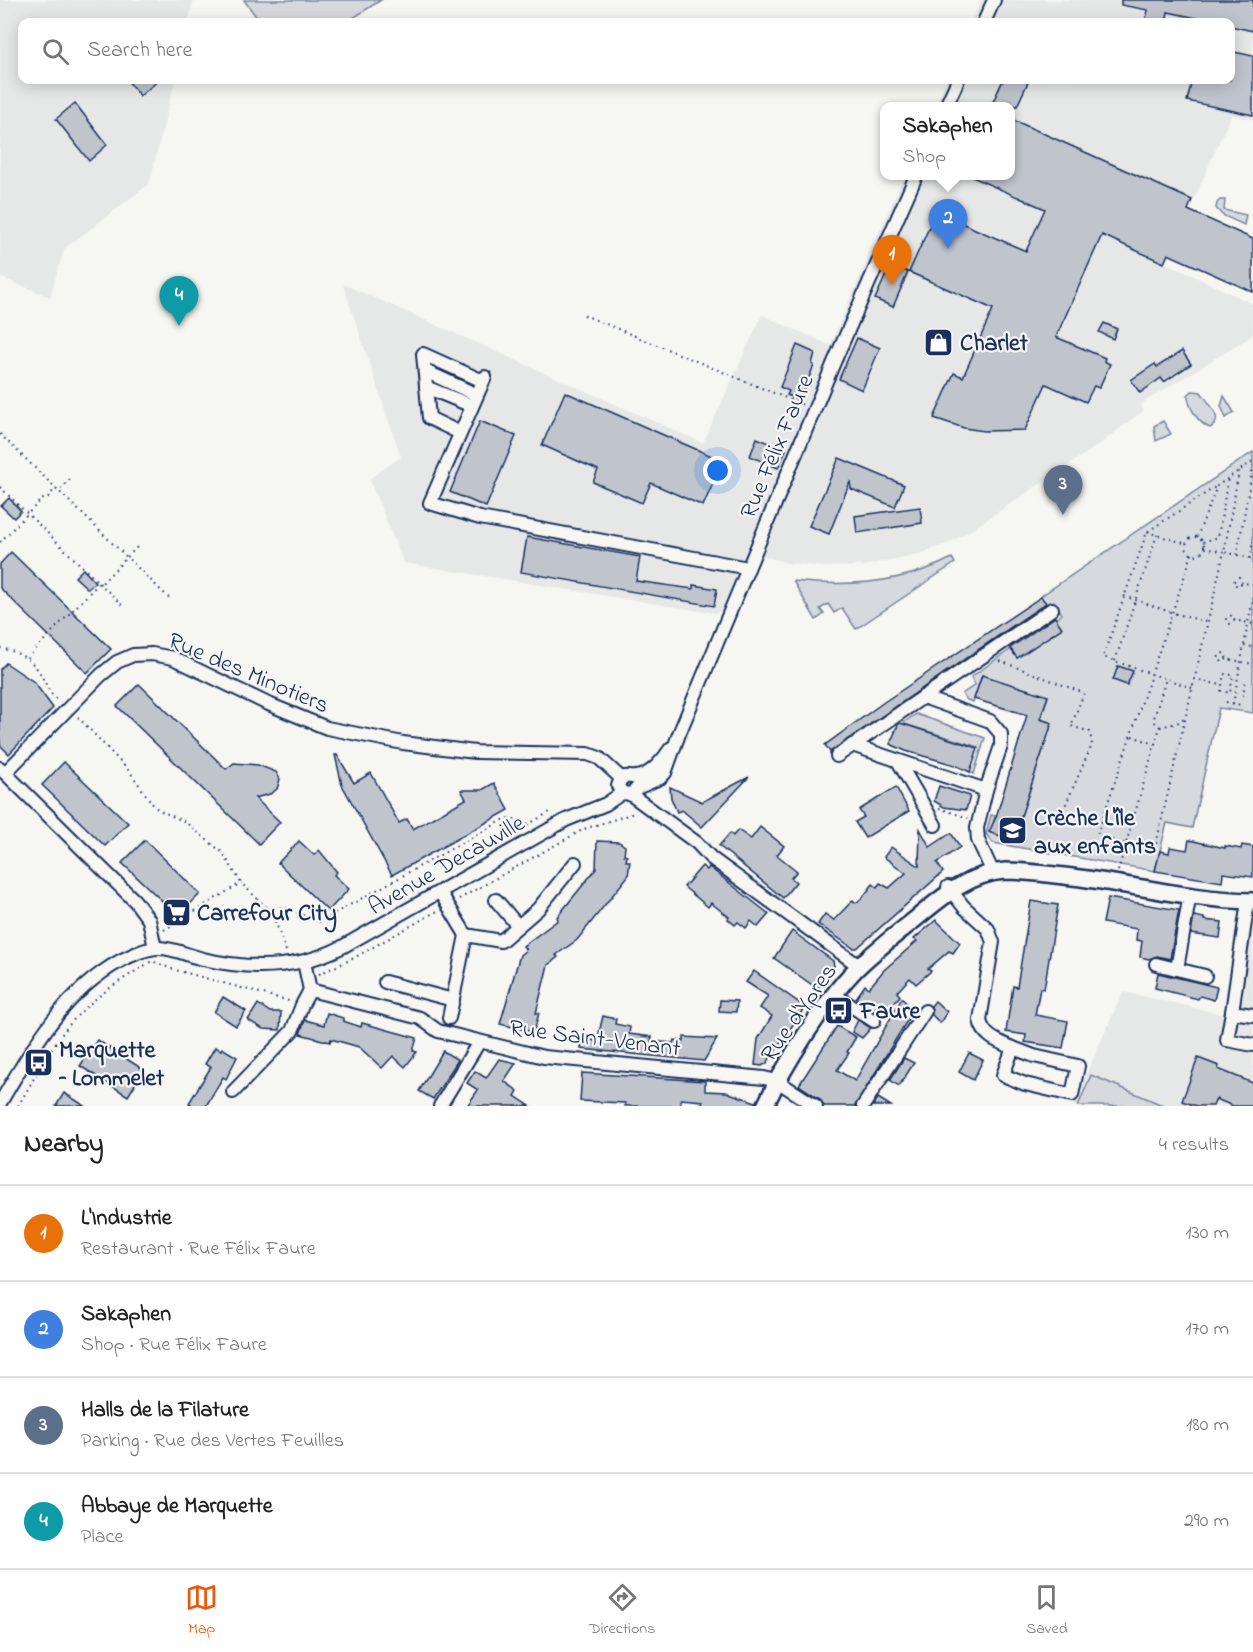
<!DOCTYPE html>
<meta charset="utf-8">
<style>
body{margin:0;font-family:"Indie Flower",sans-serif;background:#f2f2f2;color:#222}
.you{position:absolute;left:718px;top:471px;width:21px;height:21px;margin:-15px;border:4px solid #fff;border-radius:50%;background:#1a73e8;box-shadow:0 0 0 9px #1a73e833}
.badge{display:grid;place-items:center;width:39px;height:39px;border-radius:50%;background:#ea580c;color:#fff;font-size:20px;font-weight:700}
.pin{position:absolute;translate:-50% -50px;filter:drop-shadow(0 2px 3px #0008)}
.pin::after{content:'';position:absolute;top:32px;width:21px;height:18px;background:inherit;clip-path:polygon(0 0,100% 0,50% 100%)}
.popup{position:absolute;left:880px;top:102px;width:135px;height:78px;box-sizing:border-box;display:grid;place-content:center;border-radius:12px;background:#fff;filter:drop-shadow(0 2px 4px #0005);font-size:20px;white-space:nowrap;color:#767676}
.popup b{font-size:22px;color:#222}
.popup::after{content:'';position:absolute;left:50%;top:100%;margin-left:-12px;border:12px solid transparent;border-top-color:#fff}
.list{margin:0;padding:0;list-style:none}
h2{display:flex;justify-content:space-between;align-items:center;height:78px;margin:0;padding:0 24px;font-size:26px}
h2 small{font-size:20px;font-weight:400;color:#767676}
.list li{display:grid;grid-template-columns:39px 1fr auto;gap:18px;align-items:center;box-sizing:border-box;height:96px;padding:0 24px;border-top:2px solid #e0e0e0}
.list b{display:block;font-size:22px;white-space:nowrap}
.list p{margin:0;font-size:20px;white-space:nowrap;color:#767676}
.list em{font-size:20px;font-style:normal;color:#767676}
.icon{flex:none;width:33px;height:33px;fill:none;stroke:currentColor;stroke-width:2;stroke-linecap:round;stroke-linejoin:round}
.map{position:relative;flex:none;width:1253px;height:1106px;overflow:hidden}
.search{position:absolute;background:#fff;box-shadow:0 3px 15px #0003;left:18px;right:18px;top:18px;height:66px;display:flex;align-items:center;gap:15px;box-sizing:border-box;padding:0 21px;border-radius:12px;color:#767676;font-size:22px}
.sheet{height:462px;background:#fff}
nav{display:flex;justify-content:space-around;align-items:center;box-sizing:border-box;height:84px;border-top:2px solid #e0e0e0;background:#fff;font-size:16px;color:#767676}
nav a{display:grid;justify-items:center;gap:3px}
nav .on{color:#ea580c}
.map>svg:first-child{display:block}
.built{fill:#e6e7e7}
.green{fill:#d6d9dd;stroke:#78849e;stroke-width:1.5}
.building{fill:#c0c4cd;stroke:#1b2f5e;stroke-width:1.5}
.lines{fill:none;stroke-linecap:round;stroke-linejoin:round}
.minor-casing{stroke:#1b2f5e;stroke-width:16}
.major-casing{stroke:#1b2f5e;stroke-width:20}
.path{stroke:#1b2f5e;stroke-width:2;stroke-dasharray:1.5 4.5;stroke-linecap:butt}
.minor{stroke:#f6f6f2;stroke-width:12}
.major{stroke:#f6f6f2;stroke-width:15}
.labels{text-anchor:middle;stroke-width:4.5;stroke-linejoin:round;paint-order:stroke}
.poi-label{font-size:24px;font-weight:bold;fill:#1b2f5e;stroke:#f6f6f2;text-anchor:start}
.street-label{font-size:24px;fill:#1b2f5e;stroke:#f6f6f2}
</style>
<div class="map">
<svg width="1253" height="1106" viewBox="0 0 1253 1106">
<rect width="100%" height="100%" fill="#f6f6f2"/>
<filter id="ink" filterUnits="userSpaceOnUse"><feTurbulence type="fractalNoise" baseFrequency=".0167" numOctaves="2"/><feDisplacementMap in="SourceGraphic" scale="12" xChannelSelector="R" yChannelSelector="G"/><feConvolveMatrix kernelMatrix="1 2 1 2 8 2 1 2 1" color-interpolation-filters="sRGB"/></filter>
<g filter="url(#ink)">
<g class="built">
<polygon points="0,0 193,0 188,22 22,22 22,80 175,80 149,184 64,249 50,297 0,277"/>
<polygon points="981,0 1253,0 1253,119 1231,115 1166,263 1253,304 1253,335 1141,404 1143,411 1101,443 971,530 949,543 923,553 863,566 824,567 786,563 750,551 724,612 713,613 404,563 369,479 401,457 343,284 703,443 762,315 830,345 904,176 1011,176 1011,106 935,106 946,80 1230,80 1230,22 971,22"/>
<polygon points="1237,916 1253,916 1253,1106 1072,1106 1123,992 1223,1014"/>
</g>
<g class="green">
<polygon points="244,0 381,0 347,22 260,22"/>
<polygon points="1220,200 1225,200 1224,210 1246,215 1244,225 1222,215 1216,208 1217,203"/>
<path d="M1192 391 1201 392C1208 403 1226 419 1210 428 1199 424 1188 407 1188 395Z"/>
<polygon points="1224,396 1234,412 1226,418 1221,406"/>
<polygon points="1163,421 1171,434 1156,441 1154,426"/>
<polygon points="1253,452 1253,713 1219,708 1192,828 1167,823 1155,871 993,843 986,834 991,815 995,816 990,833 1013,840 1052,723 1040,719 1048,697 982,675 973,702 967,700 962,694 975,685 971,677 1011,649 1017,658 1062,628 1056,619 1062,614 1054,601 1047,606 1041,596"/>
<path d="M952 558 955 563 856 629 842 608 834 613 828 604 820 609 824 614 816 620 793 581C846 587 904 583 952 558Z"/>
<polygon points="916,714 985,738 974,774 970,772 978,747 905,724 894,732 896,728"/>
<polygon points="1091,1075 1165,1106 1078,1106"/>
</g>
<g class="building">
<polygon points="1121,0 1253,0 1253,31 1230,26 1230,22 1215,22 1168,12 1166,22 1145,22 1148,10 1121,5"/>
<polygon points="1230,51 1253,56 1253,115 1187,101 1192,80 1230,80"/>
<polygon points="127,80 159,80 140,96"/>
<polygon points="1003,80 1029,80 1017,106 991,106"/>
<polygon points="75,103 107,145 89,161 56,119"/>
<polygon points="1011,119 1192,200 1188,210 1253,239 1253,292 1168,254 1164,263 1102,235 1056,337 1105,358 1104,361 1110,364 1099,388 1094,386 1086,402 1046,384 1025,430 984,431 964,428 934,418 954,373 963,377 993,309 909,272 936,212 1026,251 1045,209 970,176 1011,176"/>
<polygon points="891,264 908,272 893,307 875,299"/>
<polygon points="1104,323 1117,329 1113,339 1099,332"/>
<polygon points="857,338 880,348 862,390 839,379"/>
<polygon points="797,345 815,353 812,364 814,365 803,393 800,392 797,399 787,395 789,391 780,387"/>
<polygon points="1182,351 1191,364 1164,382 1161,378 1140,393 1131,380 1155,364 1157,367"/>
<polygon points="565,392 723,461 703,506 651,483 642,503 593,482 598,470 542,445"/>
<polygon points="480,421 516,436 486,507 450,492"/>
<polygon points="757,438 786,450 778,468 750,456"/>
<polygon points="839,458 904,485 895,507 851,489 850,482 829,534 809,526"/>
<polygon points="9,498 21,511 14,518 1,506"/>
<polygon points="920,507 922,523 857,533 855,516"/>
<polygon points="527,537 640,557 636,581 693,589 693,585 717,589 714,606 521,572"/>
<polygon points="11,552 111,649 87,673 0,588 0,564"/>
<polygon points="83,569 95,582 88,589 75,577"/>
<polygon points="1041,597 1046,603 830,752 825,745 884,702"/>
<polygon points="1055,617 1062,628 1017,658 1010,648"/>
<polygon points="6,663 34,682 53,708 9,754 0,745 0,669"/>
<polygon points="1118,666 1133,671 1127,685 1113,680"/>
<polygon points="982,675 1048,696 1040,719 1052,723 1013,840 989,832 996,817 1027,715 974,699"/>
<polygon points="139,684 226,769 234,763 258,765 276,772 280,779 277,789 270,794 255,798 280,822 259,844 117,706"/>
<polygon points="900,723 978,748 970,772 955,765 906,751 890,744 898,725"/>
<polygon points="335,755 337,755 354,783 371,773 399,823 407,819 413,829 466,799 461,790 482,790 494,783 509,810 392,875 342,785"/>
<polygon points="64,762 128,823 105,846 42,785"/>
<polygon points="749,777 702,827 682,810 677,812 671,798 670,787 702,802"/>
<polygon points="939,786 970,796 966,810 944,807 934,801"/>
<polygon points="896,787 909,811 865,838 855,822 864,817 859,810"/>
<polygon points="760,827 784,846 777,855 797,871 791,878 796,882 783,898 719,846 730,833 733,836 738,830 751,839"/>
<polygon points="920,829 930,847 951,833 960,847 937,863 943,872 857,948 853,948 818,924 825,914 834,920 853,900 856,903 863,897 873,884 877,887 880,883 889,888 906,873 884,857 891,847 919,866"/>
<polygon points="145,840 200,894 178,916 122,863"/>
<polygon points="1189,840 1225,848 1225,846 1241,849 1242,845 1253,847 1253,877 1223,873 1222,882 1155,871 1160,851 1169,853 1170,847 1187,850"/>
<polygon points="299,841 314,855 319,850 337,872 334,875 349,889 328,911 278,863"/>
<polygon points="597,841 619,842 625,846 624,855 627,856 626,861 630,861 628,876 577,940 556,955 558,957 548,965 536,1013 539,1013 534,1032 500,1024 520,955 526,950 523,946 558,920 557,917 596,869"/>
<polygon points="702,866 707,870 709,867 769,914 758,927 751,921 746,928 738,922 735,925 728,919 729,917 711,903 708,907 684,887"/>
<polygon points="1108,898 1179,910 1170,959 1157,956 1149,959 1140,957 1142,941 1136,940 1137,929 1103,923"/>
<polygon points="1031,901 1058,905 1044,989 1040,988 1035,1015 1068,1021 1063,1048 1025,1042 1026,1035 1006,1032 1013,986 1017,987"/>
<polygon points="1194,916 1204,918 1204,920 1222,922 1220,938 1191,934"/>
<polygon points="936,920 960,943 953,953 949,951 928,969 931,971 916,984 910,978 897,992 900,996 881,1017 856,998 865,985 869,988 884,970 917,941 914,939"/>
<polygon points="792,931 833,961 834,966 818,989 774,958"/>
<polygon points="754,971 805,1007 767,1063 762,1066 755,1065 758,1039 772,1016 760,1008 768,996 746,982"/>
<polygon points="1158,973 1217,987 1214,1000 1200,996 1198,999 1155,988"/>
<polygon points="223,997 246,1011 236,1026 214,1012"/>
<polygon points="902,998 913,1011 855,1106 824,1106 820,1099 799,1085 837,1026 856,1037 847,1052 849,1053 837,1070 855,1081"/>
<polygon points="720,1000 737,1001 736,1012 719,1011"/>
<polygon points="935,1001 947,1012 940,1023 932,1015 931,1006"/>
<polygon points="258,1004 270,1012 281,1012 280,1030 263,1029 248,1020"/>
<polygon points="327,1013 343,1018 343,1021 361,1027 362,1023 417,1038 413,1051 417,1052 405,1067 393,1056 382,1068 359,1047 331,1039 330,1042 300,1034 305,1020 324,1025"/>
<polygon points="603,1016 616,1019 615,1024 630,1027 629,1034 652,1037 651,1041 673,1043 674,1040 684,1041 684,1037 717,1039 704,1061 581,1049 582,1039 597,1041"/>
<polygon points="858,1020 871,1028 862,1038 852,1032"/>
<polygon points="97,1040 144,1070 128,1096 80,1066"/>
<polygon points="215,1047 221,1050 222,1048 237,1057 226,1079 223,1077 206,1106 194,1106 189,1103 211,1067 205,1064"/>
<polygon points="443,1051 458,1060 433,1099 419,1091"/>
<polygon points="969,1053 983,1060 973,1080 959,1072"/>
<polygon points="904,1058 914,1063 899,1086 890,1080"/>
<polygon points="1198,1058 1219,1066 1218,1069 1253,1083 1253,1106 1233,1106 1216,1099 1213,1106 1196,1106 1182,1101"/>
<polygon points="499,1059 516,1063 504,1081 518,1091 515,1096 530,1106 467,1106 478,1090 467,1083 475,1071 486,1078"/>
<polygon points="582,1073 705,1081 705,1091 726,1092 756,1102 755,1106 701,1106 703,1101 681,1099 680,1106 625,1106 625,1103 580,1101"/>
<polygon points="64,1093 85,1106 56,1106"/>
<polygon points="878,1098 891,1106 873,1106"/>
</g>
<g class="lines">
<defs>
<g id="minor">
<polyline points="984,22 994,0"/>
<polyline points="946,106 958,80"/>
<polyline points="425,371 477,395"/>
<polyline points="485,377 430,503 480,518 748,568"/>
<polyline points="426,387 472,406"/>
<polyline points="460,433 429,418 423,354 483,381"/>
<polyline points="923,697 990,721 1001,734 1001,746 986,790 977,828 978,840 993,873"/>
<polyline points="852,745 986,790"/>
<polyline points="837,756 1052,609"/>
<polyline points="898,761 935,825"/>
<polyline points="0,768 135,901 149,920 155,948"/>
<polyline points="5,773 101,675 117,662 133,655 152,654 173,658 266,703 327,728 403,743 475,752 588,754 599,758 621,778"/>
<polyline points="622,793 632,794 637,788 660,778 665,773 679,734 835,360 916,176"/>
<path d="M622 793 618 786 621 778C627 775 630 778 636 777 650 776 664 759 671 748"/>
<polyline points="630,794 697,843 711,858 859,966"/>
<path d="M948 887 964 907 988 929 993 942 980 1020C983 1037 999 1042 1013 1048"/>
<polyline points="440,892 466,935"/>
<polyline points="496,900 518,926"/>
<polyline points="1248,901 1232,1012 1253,1015"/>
<polyline points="304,962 310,990 420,1018 438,1031 544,1057 764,1078 777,1081 816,1106"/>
<polyline points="1156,964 1205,976"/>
<polyline points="1177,969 1190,894"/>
<polyline points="385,982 453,1000"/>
<polyline points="835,995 874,1021"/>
<polyline points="1232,1012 1227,1040 1253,1045"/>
<polyline points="449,1018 466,935 501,941 538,909 575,863"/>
<polygon points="1013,1048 1034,1056 1078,1066 1072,1095 1025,1084 1003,1075"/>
<polyline points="233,1092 292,1031 302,1005 310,990"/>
<path d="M0 1103C32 1048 63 993 120 961 132 955 146 948 159 948 174 948 189 956 203 959 250 970 299 969 342 947L566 820 606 804 622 793"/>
<polyline points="440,1106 479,1042"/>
<polyline points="863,1106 925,1011"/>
</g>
<path id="major" d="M765 1106C785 1064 823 1003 855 970 874 951 897 934 918 917 943 896 971 873 1005 871 1021 871 1038 873 1055 875 1120 881 1188 900 1253 901"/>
</defs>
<use href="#minor" class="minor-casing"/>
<use href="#major" class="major-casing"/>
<g class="path">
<polyline points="584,315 803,405"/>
<polyline points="0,434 172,601"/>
<polyline points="1239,471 1224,552 1250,558 1253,541"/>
<polyline points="0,487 124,607"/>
<polyline points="1147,532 1187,544"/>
<polyline points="1197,537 1217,486 1253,461"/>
<circle cx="1195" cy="546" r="9"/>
<polyline points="0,542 41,500 48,497 55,489 59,491 71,478"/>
<polyline points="1203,542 1218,537 1228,478"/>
<polyline points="1192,554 1097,835 1154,853 1224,552 1204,548"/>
<polyline points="1237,555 1253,466"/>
<polyline points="1242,583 1239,577 1233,582 1237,586 1242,583 1253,584"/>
<polyline points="1124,596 1173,613 1207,622"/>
<polyline points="1235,620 1230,624 1226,619 1232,615 1235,620 1253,624"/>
<polyline points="1244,646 1253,647"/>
<path d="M0 648C15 651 28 657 38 670 45 680 48 694 60 702"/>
<polyline points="27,658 99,583 101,584 139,545"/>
<polyline points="1227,659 1222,662 1218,658 1221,654 1224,653 1227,659 1253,664"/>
<polyline points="1000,661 1084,693 1071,726 1090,732 1092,745 1061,815"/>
<polyline points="1115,661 1157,535"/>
<polygon points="1224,674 1233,675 1230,693 1221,691"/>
<polyline points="1194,679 1221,685"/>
<polyline points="1192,688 1103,657 1147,532 1217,486"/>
<polyline points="1243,696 1245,682"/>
<polyline points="1226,702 1241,705"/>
<polyline points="1233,704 1253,597"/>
<polyline points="78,717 130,772 154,806 159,810 185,822 223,853 241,883 268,909 276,923 286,951"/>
<polyline points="1160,727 1155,722 1154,718 1166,679"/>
<polyline points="1132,736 1155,744"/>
<polyline points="939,808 968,818"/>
<polyline points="1118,871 1160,727 1177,723 1184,718"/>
<polyline points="459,899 584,829 634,813"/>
<polyline points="268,909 284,907 319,922 507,818 517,820 518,830 550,812 551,814"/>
<polyline points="164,930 241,883"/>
<polyline points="319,974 352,959 439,910"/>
<path d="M18 1106C37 1074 54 1039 80 1013 101 992 126 977 152 961L172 969 289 1001"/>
</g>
<use href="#minor" class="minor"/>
<use href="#major" class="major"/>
</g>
</g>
<defs>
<symbol id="shop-square" viewBox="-11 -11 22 22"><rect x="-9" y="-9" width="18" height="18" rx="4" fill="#1b2f5e" stroke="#f6f6f2"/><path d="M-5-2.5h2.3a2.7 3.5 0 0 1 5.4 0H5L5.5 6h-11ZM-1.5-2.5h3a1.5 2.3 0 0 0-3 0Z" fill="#fff"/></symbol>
<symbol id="school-square" viewBox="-11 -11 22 22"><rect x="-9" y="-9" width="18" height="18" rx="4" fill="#1b2f5e" stroke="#f6f6f2"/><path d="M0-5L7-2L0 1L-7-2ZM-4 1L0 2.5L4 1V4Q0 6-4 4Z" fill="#fff"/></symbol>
<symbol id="supermarket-square" viewBox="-11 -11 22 22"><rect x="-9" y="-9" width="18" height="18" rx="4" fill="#1b2f5e" stroke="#f6f6f2"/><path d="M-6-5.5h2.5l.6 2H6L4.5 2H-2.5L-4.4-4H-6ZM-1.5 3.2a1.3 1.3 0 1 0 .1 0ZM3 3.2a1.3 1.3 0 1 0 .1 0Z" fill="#fff"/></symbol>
<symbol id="bus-square" viewBox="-11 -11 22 22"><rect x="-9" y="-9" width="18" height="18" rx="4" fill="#1b2f5e" stroke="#f6f6f2"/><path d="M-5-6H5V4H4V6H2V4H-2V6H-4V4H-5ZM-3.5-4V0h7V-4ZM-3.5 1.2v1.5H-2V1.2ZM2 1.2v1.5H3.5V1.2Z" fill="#fff"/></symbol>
</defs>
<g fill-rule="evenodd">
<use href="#shop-square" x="922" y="326" width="33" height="33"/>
<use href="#school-square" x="996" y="814" width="33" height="33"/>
<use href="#supermarket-square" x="160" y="896" width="33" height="33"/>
<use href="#bus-square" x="822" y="994" width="33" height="33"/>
<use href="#bus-square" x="22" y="1046" width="33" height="33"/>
</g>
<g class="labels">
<g class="poi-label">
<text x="960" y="350">Charlet</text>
<text x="1034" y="825">Crèche L'île<tspan x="1034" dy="28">aux enfants</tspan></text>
<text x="197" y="920">Carrefour City</text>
<text x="860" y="1018">Faure</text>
<text x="59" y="1057">Marquette<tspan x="59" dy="28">– Lommelet</tspan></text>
</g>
<g class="street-label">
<text transform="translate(776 446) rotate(-67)" y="8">Rue Félix Faure</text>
<text transform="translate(249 672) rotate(23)" y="8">Rue des Minotiers</text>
<text transform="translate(446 864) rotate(-30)" y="8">Avenue Decauville</text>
<text transform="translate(798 1012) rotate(-55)" y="8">Rue d'Ypres</text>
<text transform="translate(595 1037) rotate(7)" y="8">Rue Saint-Venant</text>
</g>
</g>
</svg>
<div class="you"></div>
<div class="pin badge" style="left:892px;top:285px;background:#e8710a">1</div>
<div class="pin badge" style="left:948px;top:249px;background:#3f7fe0">2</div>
<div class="popup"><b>Sakaphen</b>Shop</div>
<div class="pin badge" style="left:1063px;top:515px;background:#5c6f8a">3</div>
<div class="pin badge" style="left:179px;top:326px;background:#0f9aa8">4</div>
<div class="search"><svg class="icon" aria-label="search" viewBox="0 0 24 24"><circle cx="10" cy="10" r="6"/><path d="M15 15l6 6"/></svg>Search here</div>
</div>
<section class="sheet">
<h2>Nearby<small>4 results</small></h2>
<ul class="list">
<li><span class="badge" style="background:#e8710a">1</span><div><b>L'Industrie</b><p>Restaurant · Rue Félix Faure</p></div><em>130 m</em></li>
<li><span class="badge" style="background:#3f7fe0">2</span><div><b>Sakaphen</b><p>Shop · Rue Félix Faure</p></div><em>170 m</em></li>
<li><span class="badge" style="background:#5c6f8a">3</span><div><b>Halls de la Filature</b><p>Parking · Rue des Vertes Feuilles</p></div><em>180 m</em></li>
<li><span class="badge" style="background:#0f9aa8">4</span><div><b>Abbaye de Marquette</b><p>Place</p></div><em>290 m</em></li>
</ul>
</section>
<nav>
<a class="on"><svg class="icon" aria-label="map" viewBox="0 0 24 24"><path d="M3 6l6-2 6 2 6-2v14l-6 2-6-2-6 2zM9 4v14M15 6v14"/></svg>Map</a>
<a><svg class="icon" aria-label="directions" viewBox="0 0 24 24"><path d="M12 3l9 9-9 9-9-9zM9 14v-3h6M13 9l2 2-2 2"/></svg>Directions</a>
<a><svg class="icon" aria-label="saved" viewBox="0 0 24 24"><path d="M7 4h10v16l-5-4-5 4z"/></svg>Saved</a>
</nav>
